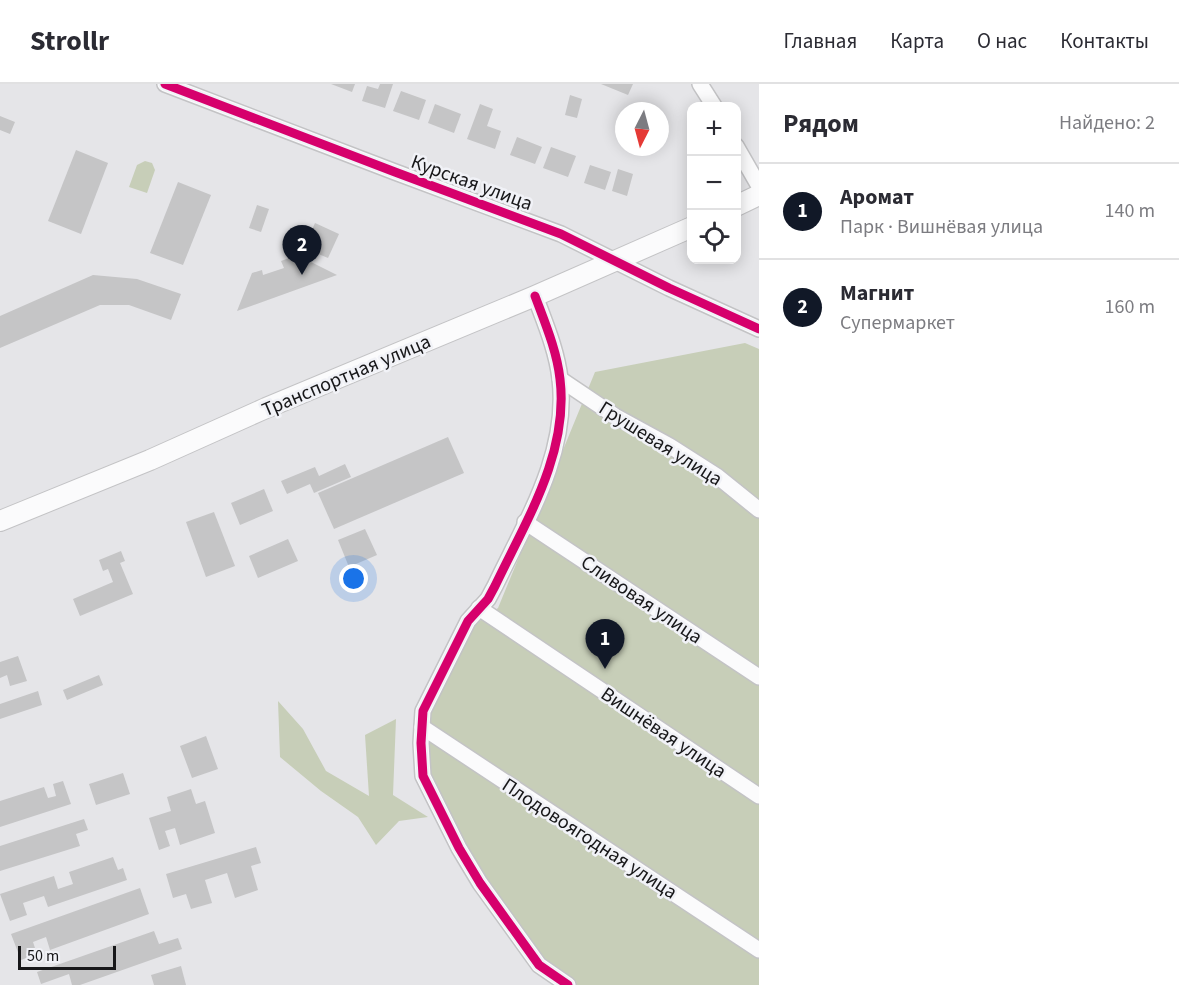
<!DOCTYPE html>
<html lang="ru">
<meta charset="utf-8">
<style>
body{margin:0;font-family:"Source Sans 3",sans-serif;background:#f7f7f7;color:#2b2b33}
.controls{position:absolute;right:18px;top:18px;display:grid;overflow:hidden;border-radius:12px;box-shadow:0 3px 15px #0003}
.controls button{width:54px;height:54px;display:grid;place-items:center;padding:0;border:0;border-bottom:2px solid #e1e1e2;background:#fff;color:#2b2b33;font:30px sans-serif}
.compass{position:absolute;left:615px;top:18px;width:54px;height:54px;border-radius:50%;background:#fff;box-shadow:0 3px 15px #0003;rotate:186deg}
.scale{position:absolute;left:18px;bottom:15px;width:98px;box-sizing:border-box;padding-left:6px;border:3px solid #171719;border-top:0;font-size:16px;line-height:21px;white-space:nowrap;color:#171719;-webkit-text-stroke:4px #f1f2f7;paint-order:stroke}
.you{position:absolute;left:354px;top:495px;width:21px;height:21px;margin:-15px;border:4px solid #fff;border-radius:50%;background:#1a73e8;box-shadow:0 0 0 9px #1a73e833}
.badge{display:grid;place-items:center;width:39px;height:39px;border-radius:50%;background:#111827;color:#fff;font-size:20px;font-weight:700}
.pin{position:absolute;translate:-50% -50px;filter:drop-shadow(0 2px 3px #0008)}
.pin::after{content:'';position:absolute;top:32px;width:21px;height:18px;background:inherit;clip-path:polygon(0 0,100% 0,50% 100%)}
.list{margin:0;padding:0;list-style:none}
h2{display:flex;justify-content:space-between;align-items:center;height:78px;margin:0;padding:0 24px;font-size:26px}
h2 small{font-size:20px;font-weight:400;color:#7c7c81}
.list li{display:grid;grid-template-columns:39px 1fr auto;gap:18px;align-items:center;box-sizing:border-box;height:96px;padding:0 24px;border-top:2px solid #e1e1e2}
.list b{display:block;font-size:22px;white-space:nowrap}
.list p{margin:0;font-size:20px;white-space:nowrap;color:#7c7c81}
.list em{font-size:20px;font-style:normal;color:#7c7c81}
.icon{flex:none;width:33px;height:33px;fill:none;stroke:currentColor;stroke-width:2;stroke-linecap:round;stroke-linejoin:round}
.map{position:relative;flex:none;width:759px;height:901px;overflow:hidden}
header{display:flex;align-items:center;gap:36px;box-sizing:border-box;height:84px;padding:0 30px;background:#fff;border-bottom:2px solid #e1e1e2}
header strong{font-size:28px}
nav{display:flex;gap:33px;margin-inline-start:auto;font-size:21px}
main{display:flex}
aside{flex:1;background:#fff}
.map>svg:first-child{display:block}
.green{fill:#c7ceb8}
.building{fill:#c5c5c6}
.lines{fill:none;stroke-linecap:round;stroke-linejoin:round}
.minor-casing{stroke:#c3c3c5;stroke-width:18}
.major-casing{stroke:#c3c3c5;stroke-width:22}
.minor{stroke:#fbfbfc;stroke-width:15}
.major{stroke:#fbfbfc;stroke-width:20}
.cycleway-casing{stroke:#f1f2f7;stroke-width:13}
.cycleway{stroke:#d6006c;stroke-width:9}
.labels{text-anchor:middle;stroke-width:5;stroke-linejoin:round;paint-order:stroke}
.street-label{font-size:20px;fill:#171719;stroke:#f1f2f7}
</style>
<header>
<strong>Strollr</strong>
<nav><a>Главная</a><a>Карта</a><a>О нас</a><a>Контакты</a></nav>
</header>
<main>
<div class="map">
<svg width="759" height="901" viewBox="0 0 759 901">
<rect width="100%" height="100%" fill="#e5e5e8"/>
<g class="green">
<polygon points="145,77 152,79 155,86 147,109 129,103 137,81"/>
<polygon points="745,259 759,265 759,901 557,901 485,799 429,694 430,630 474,541 498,524 595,288"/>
<polygon points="278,617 303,645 326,687 369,712 365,651 396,635 393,711 428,733 399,737 376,761 358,733 321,707 280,673"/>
</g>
<g class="building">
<polygon points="331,0 355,0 352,8"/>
<polygon points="380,0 393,0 385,24 362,17 367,2 378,5"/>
<polygon points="601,0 633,0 628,11"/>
<polygon points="401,7 426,16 419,36 393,27"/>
<polygon points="570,11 582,15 577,34 565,31"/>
<polygon points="435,20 461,30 454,49 428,39"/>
<polygon points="480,20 493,25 487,42 501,47 495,65 467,55"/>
<polygon points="0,32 15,38 10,50 0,46"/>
<polygon points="517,53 542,63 535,80 510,71"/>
<polygon points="551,63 576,72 568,93 543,84"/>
<polygon points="76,66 108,79 81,150 48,137"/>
<polygon points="590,81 611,88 605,106 584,99"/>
<polygon points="618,85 633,90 627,112 612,107"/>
<polygon points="178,98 211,111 183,181 150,169"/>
<polygon points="257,121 269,125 261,148 249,144"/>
<polygon points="315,139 339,150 328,174 304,164"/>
<polygon points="297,171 337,191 237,227 252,189 262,186 263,191 284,184 281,177"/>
<polygon points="93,191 137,195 181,210 171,236 129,221 100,221 0,264 0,232"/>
<polygon points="448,353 464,389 334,445 318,409"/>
<polygon points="345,380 351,393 314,409 310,400 287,410 281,397 315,383 319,392"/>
<polygon points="264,405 273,427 240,441 231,419"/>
<polygon points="214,428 235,482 206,493 186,438"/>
<polygon points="365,445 377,471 349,483 338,456"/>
<polygon points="288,455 298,477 258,494 249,472"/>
<polygon points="121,467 125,477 120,479 133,510 80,532 73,515 113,498 108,485 103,487 99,476"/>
<polygon points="18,572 27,597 10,602 7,591 0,594 0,578"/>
<polygon points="99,591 103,601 67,616 63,606"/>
<polygon points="38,607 42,621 0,635 0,620"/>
<polygon points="206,652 218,685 192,694 180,662"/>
<polygon points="123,689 130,710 96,721 89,700"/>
<polygon points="63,697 71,720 0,743 0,717 44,703 48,714 56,712 53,700"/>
<polygon points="191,705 196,720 205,717 215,749 180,761 175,744 165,747 170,762 159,766 149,734 171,727 167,713"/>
<polygon points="84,735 88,746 76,750 80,762 0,787 0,762"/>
<polygon points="256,763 261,779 251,782 258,806 235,814 227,789 205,796 212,819 191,825 186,810 173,814 166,790"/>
<polygon points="113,773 118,786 123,784 127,796 48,823 44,812 23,819 27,831 10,837 0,810 54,792 58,805 73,800 69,788"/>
<polygon points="140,804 149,830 50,866 46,853 33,858 37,870 21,876 11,850"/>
<polygon points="154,847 159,860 178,854 182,865 80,901 72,901 69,890 41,900 37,888"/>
<polygon points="181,882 186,901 154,901 151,891"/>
</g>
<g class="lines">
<defs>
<g id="minor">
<polyline points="165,0 395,88 561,150 669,204 759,245"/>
<polyline points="700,0 714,22"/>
<polyline points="736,62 759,102"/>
<path d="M535 212C545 239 557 267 560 295 569 369 526 437 495 502L488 515 468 537 423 627 421 659 423 692 459 764 480 799 539 881 568 901"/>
<polyline points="560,295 615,332 670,362 717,392 759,426"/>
<polyline points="525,438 759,593"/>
<polyline points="479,524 759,712"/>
<polyline points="422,643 759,866"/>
</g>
<g id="major">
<polyline points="736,122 759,111"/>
<polyline points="0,437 150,376 266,324 535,212 692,143"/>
</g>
</defs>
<use href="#minor" class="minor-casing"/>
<use href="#major" class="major-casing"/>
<use href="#minor" class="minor"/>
<use href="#major" class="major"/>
<defs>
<g id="cycleway">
<polyline points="165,0 395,88 561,150 669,204 759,245"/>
<path d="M535 212C545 239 557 267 560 295 569 369 526 437 495 502L488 515 468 537 423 627 421 659 423 692 459 764 480 799 539 881 568 901"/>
</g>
</defs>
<use href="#cycleway" class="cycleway-casing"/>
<use href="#cycleway" class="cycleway"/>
</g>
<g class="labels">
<g class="street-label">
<text transform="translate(472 98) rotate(20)" y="7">Курская улица</text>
<text transform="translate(346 291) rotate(-23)" y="7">Транспортная улица</text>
<text transform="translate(661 359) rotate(32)" y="7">Грушевая улица</text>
<text transform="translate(642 515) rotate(34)" y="7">Сливовая улица</text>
<text transform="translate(664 648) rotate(34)" y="7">Вишнёвая улица</text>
<text transform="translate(590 754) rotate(33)" y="7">Плодовоягодная улица</text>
</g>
</g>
</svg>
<div class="controls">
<button>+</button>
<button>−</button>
<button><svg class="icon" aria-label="locate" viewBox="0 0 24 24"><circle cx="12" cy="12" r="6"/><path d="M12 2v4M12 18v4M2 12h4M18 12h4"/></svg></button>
</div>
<svg class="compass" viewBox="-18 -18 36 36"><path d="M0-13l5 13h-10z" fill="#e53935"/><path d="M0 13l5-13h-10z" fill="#7c7c81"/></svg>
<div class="scale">50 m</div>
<div class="you"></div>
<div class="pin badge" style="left:605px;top:585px">1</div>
<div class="pin badge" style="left:302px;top:191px">2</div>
</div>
<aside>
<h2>Рядом<small>Найдено: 2</small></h2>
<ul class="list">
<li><span class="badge">1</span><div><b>Аромат</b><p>Парк · Вишнёвая улица</p></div><em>140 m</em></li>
<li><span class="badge">2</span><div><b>Магнит</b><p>Супермаркет</p></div><em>160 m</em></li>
</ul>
</aside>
</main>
